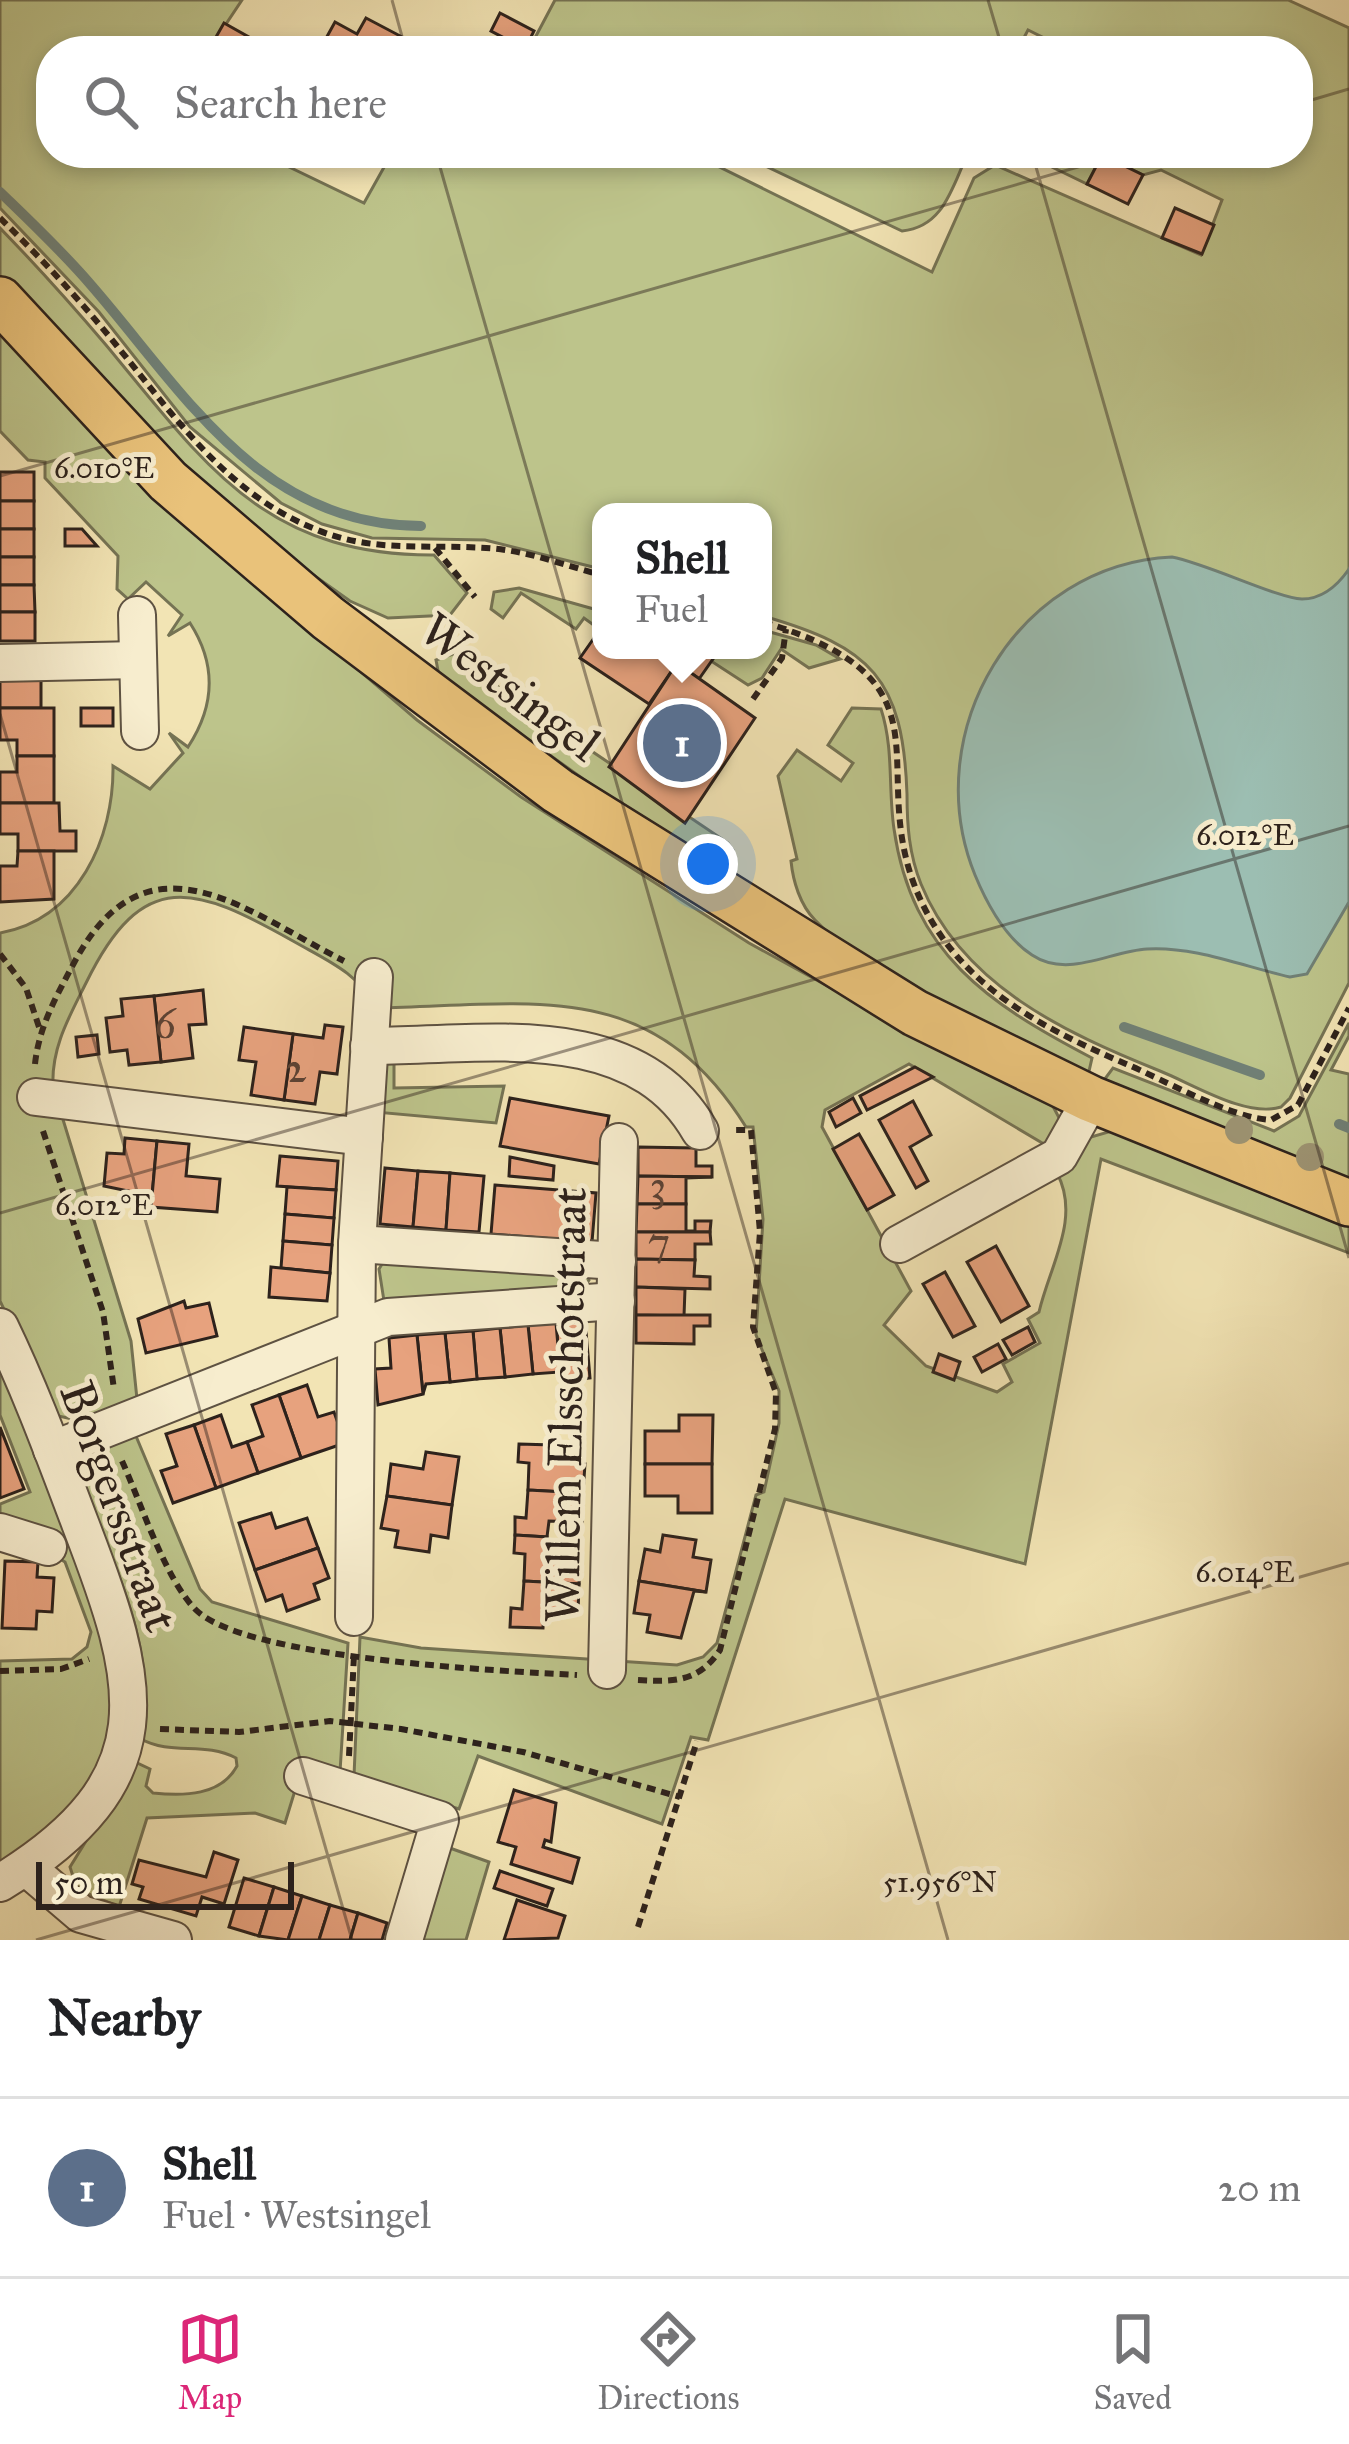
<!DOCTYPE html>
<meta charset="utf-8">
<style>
body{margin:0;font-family:"IM FELL Great Primer",serif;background:#f2f2f2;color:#202124}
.scale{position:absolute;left:36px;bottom:30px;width:258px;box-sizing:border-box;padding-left:12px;border:6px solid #2d221c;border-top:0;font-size:33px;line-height:42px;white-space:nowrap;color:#2d221c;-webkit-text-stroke:9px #f7edce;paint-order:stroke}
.you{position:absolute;left:708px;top:864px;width:42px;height:42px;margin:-30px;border:9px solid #fff;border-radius:50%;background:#1a73e8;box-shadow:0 0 0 18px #1a73e833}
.badge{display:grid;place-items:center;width:78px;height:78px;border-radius:50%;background:#db2777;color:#fff;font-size:39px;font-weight:700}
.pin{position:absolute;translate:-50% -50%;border:6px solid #fff;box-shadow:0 3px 12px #0006}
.popup{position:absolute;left:592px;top:503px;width:180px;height:156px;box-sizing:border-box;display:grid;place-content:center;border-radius:24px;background:#fff;filter:drop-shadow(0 3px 9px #0005);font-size:39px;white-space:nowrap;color:#757577}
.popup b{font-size:45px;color:#202124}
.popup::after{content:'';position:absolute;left:50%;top:100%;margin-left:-24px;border:24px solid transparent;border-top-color:#fff}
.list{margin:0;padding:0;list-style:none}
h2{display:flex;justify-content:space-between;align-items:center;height:156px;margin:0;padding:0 48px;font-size:51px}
h2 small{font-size:39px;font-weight:400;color:#757577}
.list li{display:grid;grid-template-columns:78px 1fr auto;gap:36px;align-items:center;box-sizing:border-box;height:180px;padding:0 48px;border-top:3px solid #e0e0e0}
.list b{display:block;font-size:45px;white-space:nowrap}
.list p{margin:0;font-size:39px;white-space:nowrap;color:#757577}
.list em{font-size:39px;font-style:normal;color:#757577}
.icon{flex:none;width:66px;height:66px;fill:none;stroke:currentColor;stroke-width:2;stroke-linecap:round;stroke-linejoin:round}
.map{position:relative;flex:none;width:1349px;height:1940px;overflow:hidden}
.search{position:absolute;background:#fff;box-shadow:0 6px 18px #0003;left:36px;right:36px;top:36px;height:132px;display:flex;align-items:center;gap:30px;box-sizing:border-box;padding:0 42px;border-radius:48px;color:#757577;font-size:45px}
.sheet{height:336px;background:#fff}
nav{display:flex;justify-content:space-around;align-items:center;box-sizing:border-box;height:168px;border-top:3px solid #e0e0e0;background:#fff;font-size:33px;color:#757577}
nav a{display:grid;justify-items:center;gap:6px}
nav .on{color:#db2777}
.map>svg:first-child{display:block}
.green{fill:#bdc48b;stroke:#757354;stroke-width:3}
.water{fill:#9cbeb2;stroke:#708076;stroke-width:3}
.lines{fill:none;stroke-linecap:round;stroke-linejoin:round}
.stream{stroke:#708076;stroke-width:10}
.building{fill:#e7a27e;stroke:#2d221c;stroke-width:3}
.minor-casing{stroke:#5e5242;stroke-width:40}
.major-casing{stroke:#2d221c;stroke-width:50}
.path{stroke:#2d221c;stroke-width:6;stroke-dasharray:9 6;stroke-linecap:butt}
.minor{stroke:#f7edce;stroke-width:36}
.major{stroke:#e9c27a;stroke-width:45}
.tree{fill:#9d9473}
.ticks{fill:none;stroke:#2d221c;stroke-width:3;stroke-opacity:0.45}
.labels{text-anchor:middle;stroke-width:10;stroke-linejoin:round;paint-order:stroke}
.number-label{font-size:42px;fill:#5c4234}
.street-label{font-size:48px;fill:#2d221c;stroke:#f7edce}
.ticks-label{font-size:30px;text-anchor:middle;fill:#2d221c;stroke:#f7edce;stroke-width:10;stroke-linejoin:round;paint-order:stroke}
</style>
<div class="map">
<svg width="1349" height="1940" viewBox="0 0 1349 1940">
<rect width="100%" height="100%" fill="#f2e4b4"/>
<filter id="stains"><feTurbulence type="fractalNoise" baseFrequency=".00167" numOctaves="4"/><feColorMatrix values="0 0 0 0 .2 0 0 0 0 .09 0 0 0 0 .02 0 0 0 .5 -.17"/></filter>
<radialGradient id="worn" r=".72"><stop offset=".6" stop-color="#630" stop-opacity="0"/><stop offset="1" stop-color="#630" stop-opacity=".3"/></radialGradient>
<g class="green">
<path d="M0 0H242L208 51H51V153H260L364 203 392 153H691L932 272 974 178 995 165 1201 255 1222 200 1161 170 1143 175 1102 155 1087 184 1023 153H1298V51H1050L1054 43 1028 30 1017 51H528L555 0H1288L1349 28V983L1290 1098 1281 1107C1246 1118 1193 1084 1160 1071 1065 1033 962 985 921 884 909 854 907 825 907 794 903 678 871 647 763 616V512H601V569L485 540 372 538 322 524 281 503 190 427 99 312 0 208Z"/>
<path d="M738 153H968C952 187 944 227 902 231Z"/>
<path d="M0 228C37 266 72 305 106 345 204 463 264 556 434 555L467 593 450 615 388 618 350 601 291 559 207 492 0 279Z"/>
<path d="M0 329 190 525 417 720 521 797 749 943 904 1028 1048 1097 1064 1127 1049 1147 909 1064 825 1110 822 1127 911 1291 884 1325 926 1366 997 1392 1012 1382 1003 1364 1040 1343 1028 1319 1039 1312C1050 1265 1081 1218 1057 1173L1084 1139 1115 1130 1349 1222V1253L1101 1159 1025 1564 785 1499 708 1740 691 1737 662 1824 478 1756 459 1809 354 1776 360 1637 421 1648 677 1665 703 1657 717 1643 756 1495 764 1492 779 1423V1391L756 1335 763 1219 753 1127H746C651 975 533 1005 377 1008 357 972 328 961 293 941 195 886 143 866 86 983 69 1017 51 1048 53 1087L131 1341 137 1399 85 1422 54 1415 0 1301V933C78 919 114 838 113 766L150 789 183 753 169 733 188 747C215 706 217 665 190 623L168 636 182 615 146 582 128 599 117 589 118 556 45 478V462L28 460 0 431Z"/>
<polygon points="519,588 601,611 595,626 584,618 576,629 521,593 503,618 491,609 494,592"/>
<polygon points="763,630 816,645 840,659 809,668 781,649 762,678 748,685 711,661 715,656 707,650 763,650"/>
<polygon points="453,654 495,681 508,705 562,744 584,746 728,843 733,850 728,867 645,823 439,676 436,660"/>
<path d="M852 708 881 709C894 749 888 789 894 829 912 954 989 1004 1092 1058L1087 1080C1012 1040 871 979 815 920 800 905 793 881 791 861L797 859 778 776 797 750 841 781 853 763 828 745Z"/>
<polygon points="1349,1023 1349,1036 1331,1070 1349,1074 1349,1187 1101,1084 1113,1068 1274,1131 1299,1116"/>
<polygon points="394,1061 394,1088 504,1086 496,1123 375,1112 384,1064"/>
<polygon points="384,1261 588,1277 589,1280 585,1286 384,1301 379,1269"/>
<polygon points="0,1365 106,1627 115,1732 85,1800 0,1866 0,1661 72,1659 87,1647 91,1632 65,1562 0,1524 0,1504 30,1492 0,1415"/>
<path d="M133 1429 200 1589 212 1602 348 1643 340 1772 304 1761 285 1823 255 1813 147 1818 119 1907 77 1889 70 1867 135 1762 150 1769 146 1786 153 1793C184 1796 221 1796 237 1766L236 1758C204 1741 172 1756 141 1739 160 1647 110 1557 77 1474L84 1454Z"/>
<polygon points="447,1847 489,1862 466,1940 419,1940"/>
</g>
<path class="water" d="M1172 557C1208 564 1277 598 1302 599 1322 599 1338 585 1349 569V902L1307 974 1290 977C1245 967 1194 946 1147 949 1110 951 1068 979 1032 955 1006 938 987 904 975 875 917 732 1017 564 1172 557Z"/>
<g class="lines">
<g class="stream">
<path d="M0 192C31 222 63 252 91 285 185 393 259 525 421 526"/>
<polyline points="1124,1027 1260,1075"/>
<polyline points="1339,1124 1349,1128"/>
</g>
</g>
<g class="building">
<polygon points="500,13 534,31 525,49 491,31"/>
<polygon points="366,18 404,38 397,51 319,51 335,22 357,34"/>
<polygon points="224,23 272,50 271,51 208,51"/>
<polygon points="1102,155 1143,175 1128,204 1087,184"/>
<polygon points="1175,208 1214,225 1202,254 1162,238"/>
<rect x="0" y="472" width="34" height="29"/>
<rect x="0" y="501" width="34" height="28"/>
<rect x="0" y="529" width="34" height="28"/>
<polygon points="65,529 82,529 97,546 65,546"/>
<rect x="0" y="557" width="34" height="28"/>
<polygon points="0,585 34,585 35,612 0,612"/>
<rect x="0" y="612" width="35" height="29"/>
<polygon points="601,628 601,650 707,650 715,656 699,679 677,663 649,704 580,658"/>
<polygon points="677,663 755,718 685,823 609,767"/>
<polygon points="0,678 41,679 41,708 0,708"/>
<polygon points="0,708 54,708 54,756 17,756 17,740 0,740"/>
<rect x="81" y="708" width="32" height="18"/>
<polygon points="17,756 54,756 54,803 0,803 0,772 17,772"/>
<polygon points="0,803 59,803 60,831 76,831 76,851 18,851 18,834 0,834"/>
<polygon points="18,851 54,851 54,899 0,902 0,866 17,866"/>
<polygon points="203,990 206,1024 189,1025 193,1058 161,1062 154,996"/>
<polygon points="154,996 161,1062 129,1065 127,1050 110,1052 106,1018 123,1016 121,999"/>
<polygon points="325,1025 343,1027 337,1074 320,1072 315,1104 284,1100 293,1034 323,1038"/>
<polygon points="244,1027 293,1034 284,1100 251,1095 256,1062 239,1060"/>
<polygon points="97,1035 99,1054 78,1057 76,1037"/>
<polygon points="915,1067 933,1077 867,1110 860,1096"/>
<polygon points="510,1098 609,1116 599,1164 500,1146"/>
<polygon points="853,1098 861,1113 836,1127 829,1112"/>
<polygon points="913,1101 931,1135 910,1147 928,1181 916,1188 879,1120"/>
<polygon points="859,1134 894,1195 867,1210 833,1149"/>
<polygon points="125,1138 157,1141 152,1196 104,1186 107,1153 124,1154"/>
<polygon points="157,1141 189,1144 186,1176 220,1179 217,1212 151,1207"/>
<polygon points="638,1147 696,1148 696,1166 712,1166 712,1177 638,1176"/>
<polygon points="280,1156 338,1161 336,1190 277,1186"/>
<polygon points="510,1157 554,1166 553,1180 509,1176"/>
<polygon points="385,1168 418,1171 413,1227 380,1224"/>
<polygon points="418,1171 450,1173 446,1230 413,1227"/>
<polygon points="450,1173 484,1176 479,1232 446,1230"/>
<polygon points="638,1176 712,1177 686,1178 686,1204 637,1204"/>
<polygon points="495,1185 596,1193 592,1242 491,1234"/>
<polygon points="287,1187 336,1190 334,1218 285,1214"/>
<polygon points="637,1204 686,1204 686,1231 695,1231 695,1221 711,1221 710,1232 636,1232"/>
<polygon points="285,1214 334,1218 332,1245 283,1241"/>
<polygon points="636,1232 710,1232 711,1244 695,1244 695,1260 636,1259"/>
<polygon points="283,1241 332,1245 330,1273 281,1268"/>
<polygon points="996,1246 1029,1306 1001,1322 967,1262"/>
<polygon points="636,1259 695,1260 694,1276 710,1277 710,1289 636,1287"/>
<polygon points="271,1267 330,1273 327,1301 269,1297"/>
<polygon points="945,1272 975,1326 953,1337 923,1284"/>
<polygon points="636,1287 685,1289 684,1316 636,1315"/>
<polygon points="184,1301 186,1308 209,1303 217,1336 146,1353 138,1319"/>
<polygon points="636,1315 710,1315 710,1326 694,1326 694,1344 636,1343"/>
<polygon points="585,1320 590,1378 561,1381 556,1323"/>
<polygon points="556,1323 561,1381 560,1381 559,1372 533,1374 528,1325"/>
<polygon points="528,1325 533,1374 505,1377 500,1328"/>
<polygon points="1028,1327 1035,1342 1012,1355 1003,1340"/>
<polygon points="500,1328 505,1377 477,1379 473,1331"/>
<polygon points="473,1331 477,1379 450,1382 445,1333"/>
<polygon points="445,1333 450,1382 426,1384 423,1394 417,1335"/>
<polygon points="417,1335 423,1394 378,1405 375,1369 391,1368 389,1338"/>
<polygon points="998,1344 1006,1359 982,1372 974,1357"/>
<polygon points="939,1354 960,1362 954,1380 933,1372"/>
<polygon points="307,1385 318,1417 334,1412 345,1443 301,1458 279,1395"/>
<polygon points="279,1395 301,1458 258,1473 247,1442 263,1436 252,1405"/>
<polygon points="221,1415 232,1447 247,1442 258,1473 216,1488 194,1425"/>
<polygon points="679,1415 713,1415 712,1464 645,1464 645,1431 679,1431"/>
<polygon points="194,1425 216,1488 173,1503 161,1471 177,1466 166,1434"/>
<polygon points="0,1427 24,1489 0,1498"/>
<polygon points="519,1444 552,1445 551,1462 585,1464 583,1493 528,1490 529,1463 518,1462"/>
<polygon points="426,1452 459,1457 452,1505 387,1496 391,1464 423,1469"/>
<polygon points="645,1464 712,1464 712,1513 678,1513 678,1496 645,1496"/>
<polygon points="528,1490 583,1493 582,1522 549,1521 547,1537 515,1535 515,1517 526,1518"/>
<polygon points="387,1496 452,1505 448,1538 431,1535 429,1552 395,1547 398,1531 381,1528"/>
<polygon points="271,1513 276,1528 307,1518 318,1548 255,1570 239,1523"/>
<polygon points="515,1535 547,1537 547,1553 580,1555 579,1584 524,1581 525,1554 514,1553"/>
<polygon points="663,1535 696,1540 693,1557 711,1560 706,1592 639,1581 645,1549 660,1552"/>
<polygon points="318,1548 329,1578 314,1584 319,1599 287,1611 282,1595 266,1601 255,1570"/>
<polygon points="5,1561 38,1562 37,1577 54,1578 52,1612 37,1611 36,1629 2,1628"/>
<polygon points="524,1581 579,1584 578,1613 544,1612 543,1628 510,1627 511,1608 522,1609"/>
<polygon points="639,1581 706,1592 694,1591 681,1638 647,1632 650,1615 634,1613"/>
<polygon points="514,1790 556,1803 551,1842 545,1840 543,1847 579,1858 572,1883 511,1864 516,1847 498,1842"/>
<polygon points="214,1852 238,1860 224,1904 202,1897 196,1916 139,1899 143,1887 132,1884 139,1860 206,1877"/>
<polygon points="500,1871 553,1889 547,1906 494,1888"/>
<polygon points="244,1878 274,1887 259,1936 229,1927"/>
<polygon points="274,1887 302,1896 288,1940 259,1936"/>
<polygon points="302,1896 330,1905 319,1940 288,1940"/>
<polygon points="517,1900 565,1916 558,1938 504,1940"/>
<polygon points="330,1905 358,1913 350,1940 319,1940"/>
<polygon points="358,1913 387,1923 382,1940 350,1940"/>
</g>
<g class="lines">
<defs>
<g id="minor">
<polyline points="137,615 140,731"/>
<polyline points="0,663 138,660"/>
<path d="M369 1046C480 1046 635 1016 700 1131"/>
<polyline points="36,1097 364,1137"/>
<polyline points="357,1244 617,1261"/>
<polyline points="899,1244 1059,1156 1091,1099"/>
<path d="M0 1327C31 1391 55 1457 80 1523 143 1686 169 1780 0 1883"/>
<polyline points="52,1450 388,1317 616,1301"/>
<polyline points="0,1532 48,1547"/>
<polyline points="354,1617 357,1244 374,977"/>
<polyline points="607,1670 619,1142"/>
<polyline points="303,1776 440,1820 404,1940"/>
<polyline points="26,1867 81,1914 173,1940"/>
</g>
<polyline id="major" points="0,300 168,481 328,618 558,791 915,1013 1091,1099 1349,1203"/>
</defs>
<use href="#minor" class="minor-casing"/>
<use href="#major" class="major-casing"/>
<g class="path">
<path d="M0 218C41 258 81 301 117 346 174 416 227 494 315 529 371 553 427 544 486 548 525 550 564 565 601 575"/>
<polyline points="435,548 475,597"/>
<path d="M763 622C971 684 854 773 926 911 968 991 1047 1030 1126 1064 1165 1080 1230 1118 1271 1120L1298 1105 1349 1008"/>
<polyline points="753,699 782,658 786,629"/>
<polyline points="0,954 26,988 39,1027"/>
<path d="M35 1064C39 1026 57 995 75 961 148 826 247 912 344 961"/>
<polyline points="43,1131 103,1312 114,1389"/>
<path d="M122 1461C141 1503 165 1579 196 1610 246 1659 502 1671 577 1675"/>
<polyline points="0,1671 61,1669 89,1659"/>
<path d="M638 1680C674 1682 699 1682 720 1650L775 1429 776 1393 753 1327 760 1232 751 1130H732"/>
<polyline points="160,1729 239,1732 330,1721 401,1729 523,1752 680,1797"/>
<polyline points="349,1756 354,1655"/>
<polyline points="638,1927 697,1741"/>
</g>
<use href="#minor" class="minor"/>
<use href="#major" class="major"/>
</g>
<g class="tree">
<circle cx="1239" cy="1130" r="14"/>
<circle cx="1310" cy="1157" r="14"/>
</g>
<path class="ticks" d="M392 0 406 51M988 0 1003 51M1298 104 1349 89M436 153 948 1940M1032 153 1349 1258M0 476 1127 153M0 714 352 1940M0 1213 1349 826M36 1940 1349 1563"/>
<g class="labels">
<g class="number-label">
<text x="165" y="1038">6</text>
<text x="296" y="1082">2</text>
<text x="658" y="1200">3</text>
<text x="659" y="1256">7</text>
</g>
<g class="street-label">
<text transform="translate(511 686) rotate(37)" y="17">Westsingel</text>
<text transform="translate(565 1405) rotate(-89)" y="17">Willem Elsschotstraat</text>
<text transform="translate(120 1506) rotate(70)" y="17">Borgersstraat</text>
</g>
</g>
<g class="ticks-label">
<text x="104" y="478">6.010°E</text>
<text x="1245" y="845">6.012°E</text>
<text x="104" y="1215">6.012°E</text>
<text x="1245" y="1582">6.014°E</text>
<text x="940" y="1892">51.956°N</text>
</g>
<rect width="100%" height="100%" filter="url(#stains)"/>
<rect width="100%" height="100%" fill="url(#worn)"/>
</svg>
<div class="scale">50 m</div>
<div class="you"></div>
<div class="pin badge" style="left:682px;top:743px;background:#5c6f8a">1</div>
<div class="popup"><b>Shell</b>Fuel</div>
<div class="search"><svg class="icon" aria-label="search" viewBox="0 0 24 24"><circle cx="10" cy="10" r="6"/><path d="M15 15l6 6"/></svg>Search here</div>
</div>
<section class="sheet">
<h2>Nearby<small></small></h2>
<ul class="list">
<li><span class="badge" style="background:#5c6f8a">1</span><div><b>Shell</b><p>Fuel · Westsingel</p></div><em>20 m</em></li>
</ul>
</section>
<nav>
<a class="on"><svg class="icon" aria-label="map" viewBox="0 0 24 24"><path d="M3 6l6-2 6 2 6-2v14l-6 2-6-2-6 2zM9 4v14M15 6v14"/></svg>Map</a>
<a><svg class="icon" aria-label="directions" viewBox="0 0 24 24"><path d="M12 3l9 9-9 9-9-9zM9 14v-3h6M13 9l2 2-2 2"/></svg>Directions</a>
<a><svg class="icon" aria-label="saved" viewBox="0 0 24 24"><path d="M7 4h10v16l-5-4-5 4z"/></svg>Saved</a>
</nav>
